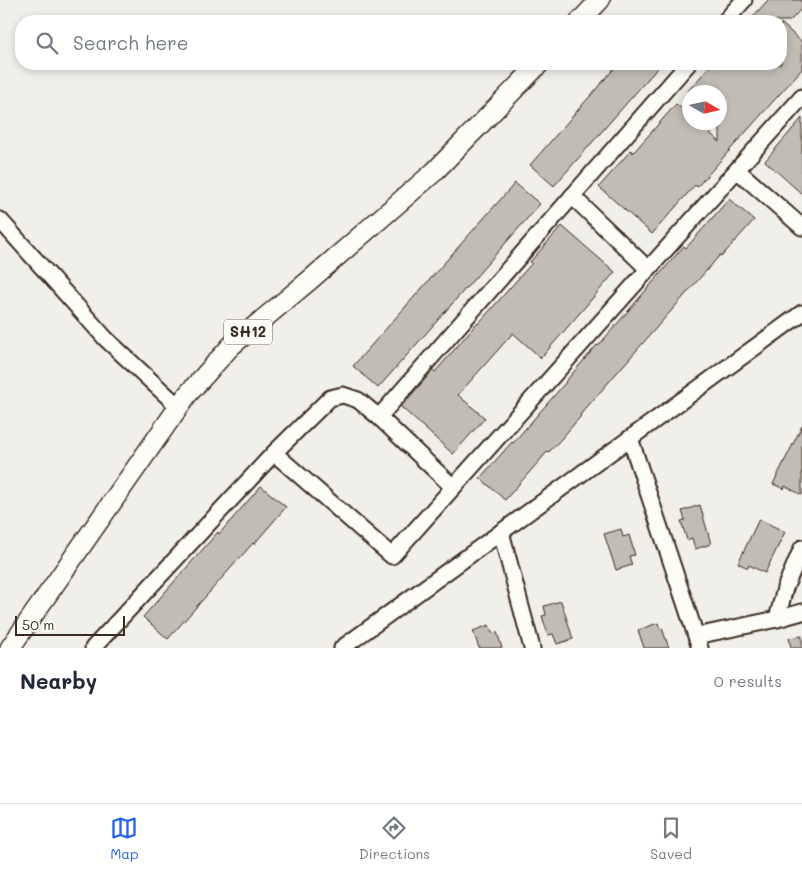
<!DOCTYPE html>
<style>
body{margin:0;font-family:Mali,sans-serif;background:#f2f2f3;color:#1f2937}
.compass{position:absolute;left:682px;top:85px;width:45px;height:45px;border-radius:50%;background:#fff;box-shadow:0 2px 8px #0003;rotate:99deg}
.scale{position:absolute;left:15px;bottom:12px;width:110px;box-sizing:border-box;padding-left:5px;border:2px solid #3b2a1e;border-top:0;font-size:14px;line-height:18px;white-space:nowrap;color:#3b2a1e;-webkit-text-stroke:4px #fdfcf7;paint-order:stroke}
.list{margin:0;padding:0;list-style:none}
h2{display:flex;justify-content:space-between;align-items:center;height:65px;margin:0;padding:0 20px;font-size:21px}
h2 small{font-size:16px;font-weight:400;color:#747a83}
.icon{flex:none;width:28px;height:28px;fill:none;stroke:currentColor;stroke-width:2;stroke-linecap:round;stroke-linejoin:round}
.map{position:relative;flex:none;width:802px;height:648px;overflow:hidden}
.search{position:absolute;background:#fff;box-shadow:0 2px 8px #0003;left:15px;right:15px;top:15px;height:55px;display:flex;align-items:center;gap:12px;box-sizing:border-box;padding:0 18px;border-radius:20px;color:#747a83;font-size:19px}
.sheet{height:155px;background:#fff}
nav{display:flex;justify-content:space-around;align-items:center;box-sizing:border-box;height:70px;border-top:1px solid #e0e1e3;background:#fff;font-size:14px;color:#747a83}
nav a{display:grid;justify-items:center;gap:2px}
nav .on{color:#2563eb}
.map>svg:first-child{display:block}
.building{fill:#c1bcb4;stroke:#3b2a1e}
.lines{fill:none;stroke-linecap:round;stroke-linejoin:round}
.minor-casing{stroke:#3b2a1e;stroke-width:19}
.major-casing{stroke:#3b2a1e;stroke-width:22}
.minor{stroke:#fdfcf7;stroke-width:15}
.major{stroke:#fdfcf7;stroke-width:19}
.labels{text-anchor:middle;stroke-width:5;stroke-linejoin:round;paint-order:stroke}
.shield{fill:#fdfcf7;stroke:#75695f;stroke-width:1}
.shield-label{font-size:15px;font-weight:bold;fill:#3b2a1e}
</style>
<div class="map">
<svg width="802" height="648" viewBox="0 0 802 648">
<rect width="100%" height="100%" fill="#f1efea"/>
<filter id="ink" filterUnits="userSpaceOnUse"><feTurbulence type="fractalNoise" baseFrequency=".02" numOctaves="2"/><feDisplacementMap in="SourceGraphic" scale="10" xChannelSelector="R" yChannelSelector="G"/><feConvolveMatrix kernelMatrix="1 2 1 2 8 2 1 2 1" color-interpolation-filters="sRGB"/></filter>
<g filter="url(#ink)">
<g class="building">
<polygon points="768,0 802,0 802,8 790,21 749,21"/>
<polygon points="781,23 802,42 802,69 697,187 695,185 652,234 599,187 631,150 633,153 676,104 690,116 690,122 697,122 720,142 720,92 687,92 712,64 781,64"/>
<polygon points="618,64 661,64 554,186 530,165"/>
<polygon points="802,118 802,194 765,161"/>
<polygon points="515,183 540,204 378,388 353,366"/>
<polygon points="729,199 754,220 722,256 720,255 580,415 581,416 562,438 549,452 548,451 505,500 480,478 512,442 513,443 566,382 565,382 597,345 598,346 684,246 686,248"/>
<polygon points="562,226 615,272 541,358 513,333 458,395 485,418 453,454 401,407 433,370 435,372 477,323 478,324 532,263 530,262"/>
<polygon points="802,426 802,495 785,486 784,489 773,484"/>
<polygon points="261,486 286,507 254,544 253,543 168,639 143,617 218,532 219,534"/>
<polygon points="700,505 711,544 695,549 692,538 687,540 681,521 685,520 682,511"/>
<polygon points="759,519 785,532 765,573 749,565 748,568 738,563"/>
<polygon points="621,529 623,537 629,535 635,555 629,556 632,565 616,570 604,534"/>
<polygon points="561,601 573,639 557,644 553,634 548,635 542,616 546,615 544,606"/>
<polygon points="658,623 660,629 662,628 669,648 644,648 638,630"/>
<polygon points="489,625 492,633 497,632 502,648 479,648 473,631"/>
<polygon points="802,636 802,648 791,648 789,638"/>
</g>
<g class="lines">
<defs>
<g id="minor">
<polyline points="725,21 744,0"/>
<polyline points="737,170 802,227"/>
<polyline points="572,196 648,269"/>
<polyline points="0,220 106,339 179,407"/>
<polyline points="379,417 688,64"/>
<polyline points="630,438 700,648"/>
<polyline points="274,453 392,556 802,97"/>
<polyline points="501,532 532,648"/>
<polyline points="777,619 785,588 802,548"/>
<polyline points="696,636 777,619 802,612"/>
<polyline points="93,648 274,453 330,398 343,395 358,400 379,417 453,487"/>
<polyline points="342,648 802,313"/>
</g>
<g id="major">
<polyline points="580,21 600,0"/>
<polyline points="10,648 187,395 231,346 311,279 434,172 539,64"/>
</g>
</defs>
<use href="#minor" class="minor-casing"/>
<use href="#major" class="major-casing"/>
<use href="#minor" class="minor"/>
<use href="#major" class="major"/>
</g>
</g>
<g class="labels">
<rect class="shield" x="224" y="319.5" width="48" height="25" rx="4"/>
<g class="shield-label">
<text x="248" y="337">SH12</text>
</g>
</g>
</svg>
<svg class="compass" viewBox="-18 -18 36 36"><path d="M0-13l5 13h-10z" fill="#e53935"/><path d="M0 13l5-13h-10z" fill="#747a83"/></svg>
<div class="scale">50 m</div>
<div class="search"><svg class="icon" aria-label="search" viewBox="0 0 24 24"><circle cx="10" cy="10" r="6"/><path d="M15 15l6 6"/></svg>Search here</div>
</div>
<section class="sheet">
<h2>Nearby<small>0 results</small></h2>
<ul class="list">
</ul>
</section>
<nav>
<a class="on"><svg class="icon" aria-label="map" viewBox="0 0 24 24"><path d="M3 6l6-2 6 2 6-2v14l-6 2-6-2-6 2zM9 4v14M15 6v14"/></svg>Map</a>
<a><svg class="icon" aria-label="directions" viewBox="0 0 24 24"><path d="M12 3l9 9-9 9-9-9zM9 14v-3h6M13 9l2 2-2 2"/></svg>Directions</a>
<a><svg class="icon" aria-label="saved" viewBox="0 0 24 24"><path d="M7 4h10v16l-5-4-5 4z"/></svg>Saved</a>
</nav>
